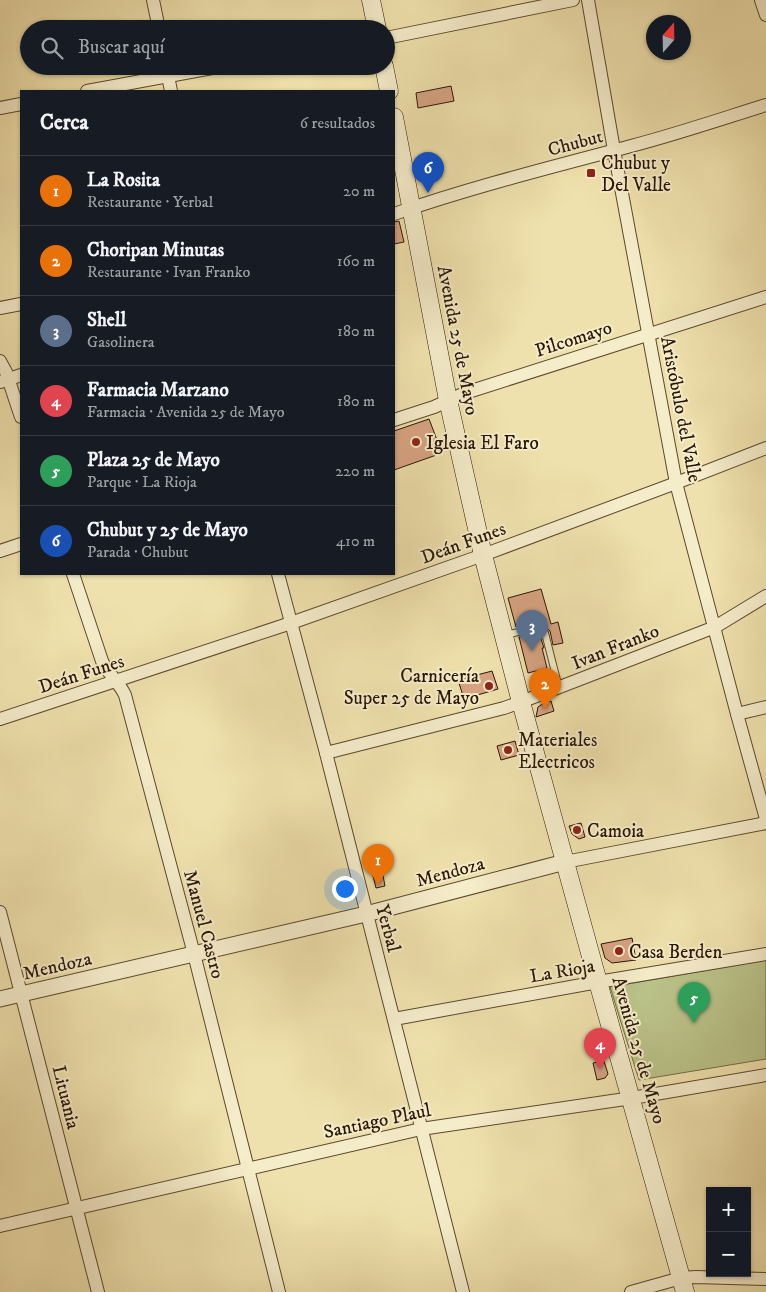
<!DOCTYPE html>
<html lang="es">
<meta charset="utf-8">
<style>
body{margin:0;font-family:"IM FELL DW Pica",serif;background:#242831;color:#f1f3f6}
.controls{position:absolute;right:15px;bottom:15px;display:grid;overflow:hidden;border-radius:0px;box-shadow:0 1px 4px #0004}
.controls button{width:45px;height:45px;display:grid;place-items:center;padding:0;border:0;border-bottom:1px solid #363941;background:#171b24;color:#f1f3f6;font:25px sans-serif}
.compass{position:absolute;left:646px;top:15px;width:45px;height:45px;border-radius:50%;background:#171b24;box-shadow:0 1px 4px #0004;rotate:20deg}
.you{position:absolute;left:344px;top:888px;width:18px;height:18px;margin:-12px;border:4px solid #fff;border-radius:50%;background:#1a73e8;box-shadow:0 0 0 8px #1a73e833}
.badge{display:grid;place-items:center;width:32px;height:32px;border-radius:50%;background:#8c9099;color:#fff;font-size:16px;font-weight:700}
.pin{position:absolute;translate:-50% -41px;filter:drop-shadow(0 1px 2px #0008)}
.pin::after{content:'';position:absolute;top:26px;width:18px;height:15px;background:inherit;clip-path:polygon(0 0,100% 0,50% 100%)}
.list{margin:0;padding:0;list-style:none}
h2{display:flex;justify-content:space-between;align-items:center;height:65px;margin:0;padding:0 20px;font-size:21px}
h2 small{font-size:16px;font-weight:400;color:#9ea1a6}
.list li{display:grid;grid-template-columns:32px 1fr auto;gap:15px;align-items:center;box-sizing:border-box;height:70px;padding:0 20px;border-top:1px solid #363941}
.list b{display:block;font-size:19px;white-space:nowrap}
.list p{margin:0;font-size:16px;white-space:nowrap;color:#9ea1a6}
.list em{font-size:16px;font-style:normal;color:#9ea1a6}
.icon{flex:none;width:28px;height:28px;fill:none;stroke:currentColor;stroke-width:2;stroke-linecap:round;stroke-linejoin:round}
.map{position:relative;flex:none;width:766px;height:1292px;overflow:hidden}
.search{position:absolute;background:#171b24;box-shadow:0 1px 4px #0004;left:20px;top:20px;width:375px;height:55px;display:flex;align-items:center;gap:12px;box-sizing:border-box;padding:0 18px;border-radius:28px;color:#9ea1a6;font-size:19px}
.panel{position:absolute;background:#171b24;box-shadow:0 1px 4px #0004;left:20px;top:90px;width:375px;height:485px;border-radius:0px}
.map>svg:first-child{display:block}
.green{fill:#bac289;stroke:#716c46}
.building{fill:#d7a382;stroke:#281604}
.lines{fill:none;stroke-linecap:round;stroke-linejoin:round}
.service-casing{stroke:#5a492e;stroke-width:8}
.minor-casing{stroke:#5a492e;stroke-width:14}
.tertiary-casing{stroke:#5a492e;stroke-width:17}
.secondary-casing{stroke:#281604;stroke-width:19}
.service{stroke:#f5ecca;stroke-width:6}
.minor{stroke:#f5ecca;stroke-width:12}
.tertiary{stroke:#f5ecca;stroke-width:15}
.secondary{stroke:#f5ecca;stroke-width:18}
.poi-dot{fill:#8f2418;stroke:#f5ecca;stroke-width:2}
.labels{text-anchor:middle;stroke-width:4;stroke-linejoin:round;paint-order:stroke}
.street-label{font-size:19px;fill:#281604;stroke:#f5ecca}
.poi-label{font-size:19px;fill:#281604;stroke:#f5ecca;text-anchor:start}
</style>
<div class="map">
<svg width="766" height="1292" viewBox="0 0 766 1292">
<rect width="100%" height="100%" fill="#efe1ad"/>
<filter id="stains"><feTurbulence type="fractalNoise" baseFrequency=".004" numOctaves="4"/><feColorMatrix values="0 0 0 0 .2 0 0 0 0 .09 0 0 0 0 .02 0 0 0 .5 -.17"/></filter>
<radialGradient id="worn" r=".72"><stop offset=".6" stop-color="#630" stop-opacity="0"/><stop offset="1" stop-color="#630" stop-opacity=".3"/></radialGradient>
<polygon class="green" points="766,960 766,1059 639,1080 610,987"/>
<g class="building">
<polygon points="451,86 454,101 418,108 416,93"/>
<polygon points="399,221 404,242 394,244 394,222"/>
<polygon points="429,419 442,453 394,470 394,431"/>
<polygon points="541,589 551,624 558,622 563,643 553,645 550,631 542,624 534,623 516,627 508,598"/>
<polygon points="535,633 539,634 540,636 544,648 542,648 547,668 528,673 519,637"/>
<polygon points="492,671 498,689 464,699 458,680"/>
<polygon points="551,701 554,711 536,717 538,707 541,705"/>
<polygon points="515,741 519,755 501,760 497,746"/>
<polygon points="581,823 585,837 579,839 572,834 569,826"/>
<polygon points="382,870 385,886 376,888 372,872"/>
<polygon points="632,938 636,960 612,963 605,958 601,944"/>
<polygon points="604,1061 608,1074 605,1078 597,1080 593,1063"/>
</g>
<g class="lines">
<defs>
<polyline id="service" points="505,635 535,628 541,629 545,633 559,688"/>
<g id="minor">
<polyline points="153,0 159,29"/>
<polyline points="588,0 614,150 676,483 737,714 766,819"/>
<polyline points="761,0 766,15"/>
<polyline points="386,38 573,0"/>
<polyline points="166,66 171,91"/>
<polyline points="87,91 223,66"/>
<polyline points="0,108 21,104"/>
<path d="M394 214C472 187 552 167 631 146 677 134 721 119 766 105"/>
<polyline points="0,308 21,304"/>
<polyline points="0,361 6,372 21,417"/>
<polyline points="0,382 21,375"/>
<polyline points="394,420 434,407 465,393 766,297"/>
<polyline points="0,551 21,544"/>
<path d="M73 574 102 661C108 674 119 682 125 695L194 954 279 1292"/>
<polyline points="278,574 326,753 463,1292"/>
<polyline points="737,714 766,707"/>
<polyline points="0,719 291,623 483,555 676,483 766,448"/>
<polyline points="326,753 504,708 521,702 715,627 766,596"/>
<polyline points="565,862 766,823"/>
<polyline points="0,912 98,1292"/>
<polyline points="394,1019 598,982 766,954"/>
<polyline points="0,1226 421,1129 632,1098 766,1075"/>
<polyline points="631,1292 681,1278 696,1277 766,1279"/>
</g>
<polyline id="tertiary" points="0,999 366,914 565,862"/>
<g id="secondary">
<polyline points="371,0 377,29"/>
<polyline points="384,66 389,91"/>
<polyline points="394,117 448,400 483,555 521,702 598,982 685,1292"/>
</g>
</defs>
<use href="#service" class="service-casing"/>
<use href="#minor" class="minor-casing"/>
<use href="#tertiary" class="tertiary-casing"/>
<use href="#secondary" class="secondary-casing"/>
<use href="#service" class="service"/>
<use href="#minor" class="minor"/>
<use href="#tertiary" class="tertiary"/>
<use href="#secondary" class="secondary"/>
</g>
<g class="poi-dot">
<rect x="586" y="168" width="10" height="10" rx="2.5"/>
<circle cx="416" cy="442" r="5"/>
<circle cx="489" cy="686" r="5"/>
<circle cx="508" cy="750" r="5"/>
<circle cx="577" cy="830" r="5"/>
<circle cx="619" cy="951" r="5"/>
</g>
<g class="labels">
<g class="street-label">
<text transform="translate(575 142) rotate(-15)" y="7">Chubut</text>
<text transform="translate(573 338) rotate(-18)" y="7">Pilcomayo</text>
<text transform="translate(459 340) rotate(79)" y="7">Avenida 25 de Mayo</text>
<text transform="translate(682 409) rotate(79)" y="7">Aristóbulo del Valle</text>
<text transform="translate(463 542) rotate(-20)" y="7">Deán Funes</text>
<text transform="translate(615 646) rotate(-22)" y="7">Ivan Franko</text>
<text transform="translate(81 673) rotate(-18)" y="7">Deán Funes</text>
<text transform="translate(450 871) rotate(-15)" y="7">Mendoza</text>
<text transform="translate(205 924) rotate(75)" y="7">Manuel Castro</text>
<text transform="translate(389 928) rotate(75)" y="7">Yerbal</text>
<text transform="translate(57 965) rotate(-13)" y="7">Mendoza</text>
<text transform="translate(562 970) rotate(-10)" y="7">La Rioja</text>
<text transform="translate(640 1050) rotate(74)" y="7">Avenida 25 de Mayo</text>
<text transform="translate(67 1097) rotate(76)" y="7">Lituania</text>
<text transform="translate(377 1120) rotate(-12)" y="7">Santiago Plaul</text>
</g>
<g class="poi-label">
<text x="601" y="169">Chubut y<tspan x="601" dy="22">Del Valle</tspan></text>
<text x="426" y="449">Iglesia El Faro</text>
<text x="479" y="682" text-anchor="end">Carnicería<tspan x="479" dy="22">Super 25 de Mayo</tspan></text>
<text x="518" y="746">Materiales<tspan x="518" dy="22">Electricos</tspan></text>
<text x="587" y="837">Camoia</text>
<text x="629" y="958">Casa Berden</text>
</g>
</g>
<rect width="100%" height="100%" filter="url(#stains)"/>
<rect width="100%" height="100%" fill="url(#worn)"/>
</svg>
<div class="controls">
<button>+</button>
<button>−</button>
</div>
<svg class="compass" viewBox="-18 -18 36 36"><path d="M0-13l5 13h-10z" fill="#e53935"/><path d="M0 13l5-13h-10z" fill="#9ea1a6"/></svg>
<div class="you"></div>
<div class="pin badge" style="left:378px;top:885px;background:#e8710a">1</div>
<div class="pin badge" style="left:545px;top:709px;background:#e8710a">2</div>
<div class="pin badge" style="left:532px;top:651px;background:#5c6f8a">3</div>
<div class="pin badge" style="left:600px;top:1069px;background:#e0444e">4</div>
<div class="pin badge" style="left:694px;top:1023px;background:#2e9e5b">5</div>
<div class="pin badge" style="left:428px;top:193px;background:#1a4fb4">6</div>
<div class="search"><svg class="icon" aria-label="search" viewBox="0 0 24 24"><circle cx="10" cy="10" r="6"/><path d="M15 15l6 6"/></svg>Buscar aquí</div>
<section class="panel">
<h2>Cerca<small>6 resultados</small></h2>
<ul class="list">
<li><span class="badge" style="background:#e8710a">1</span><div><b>La Rosita</b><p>Restaurante · Yerbal</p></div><em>20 m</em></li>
<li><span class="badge" style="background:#e8710a">2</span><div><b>Choripan Minutas</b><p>Restaurante · Ivan Franko</p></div><em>160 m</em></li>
<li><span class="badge" style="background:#5c6f8a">3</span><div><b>Shell</b><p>Gasolinera</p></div><em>180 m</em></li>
<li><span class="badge" style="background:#e0444e">4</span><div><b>Farmacia Marzano</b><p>Farmacia · Avenida 25 de Mayo</p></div><em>180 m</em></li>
<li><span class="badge" style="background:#2e9e5b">5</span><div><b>Plaza 25 de Mayo</b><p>Parque · La Rioja</p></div><em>220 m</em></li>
<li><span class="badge" style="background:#1a4fb4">6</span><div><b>Chubut y 25 de Mayo</b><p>Parada · Chubut</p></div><em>410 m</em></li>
</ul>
</section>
</div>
